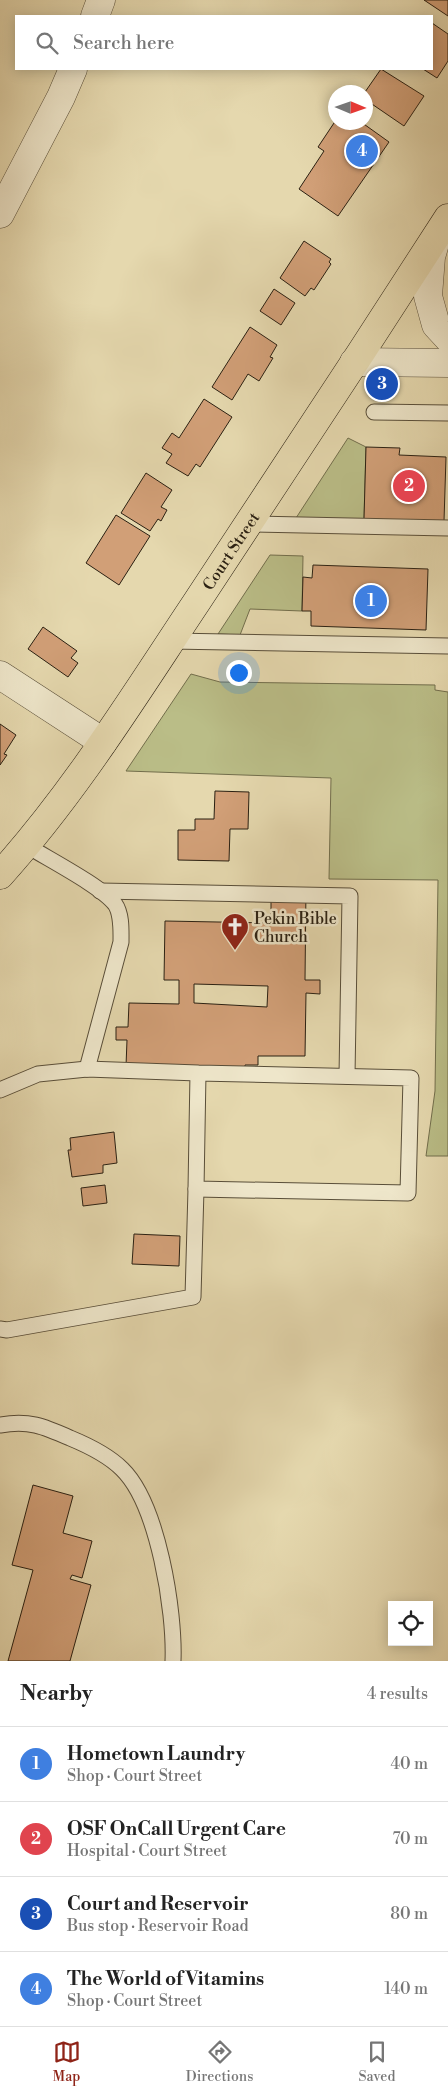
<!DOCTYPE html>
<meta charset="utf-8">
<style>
body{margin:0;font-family:"Libre Bodoni",serif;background:#f6f6f6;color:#222}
.controls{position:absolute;right:15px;bottom:15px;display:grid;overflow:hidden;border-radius:0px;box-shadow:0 2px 12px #0003}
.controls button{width:45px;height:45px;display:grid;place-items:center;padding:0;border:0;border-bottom:1px solid #e0e0e0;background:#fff;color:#222;font:25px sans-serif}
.compass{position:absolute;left:328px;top:85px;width:45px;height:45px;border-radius:50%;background:#fff;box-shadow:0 2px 12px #0003;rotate:92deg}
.you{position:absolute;left:238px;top:672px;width:18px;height:18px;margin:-12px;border:4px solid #fff;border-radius:50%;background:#1a73e8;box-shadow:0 0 0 8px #1a73e833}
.badge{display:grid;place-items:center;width:32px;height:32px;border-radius:50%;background:#8f2418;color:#fff;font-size:16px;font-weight:700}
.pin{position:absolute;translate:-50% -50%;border:2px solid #fff;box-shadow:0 1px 5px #0006}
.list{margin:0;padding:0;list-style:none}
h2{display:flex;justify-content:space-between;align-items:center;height:65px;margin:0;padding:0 20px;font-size:21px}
h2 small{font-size:16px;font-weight:400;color:#767676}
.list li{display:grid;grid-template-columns:32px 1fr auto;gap:15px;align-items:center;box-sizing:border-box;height:75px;padding:0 20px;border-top:1px solid #e0e0e0}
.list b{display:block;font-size:19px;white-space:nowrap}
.list p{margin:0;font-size:16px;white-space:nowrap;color:#767676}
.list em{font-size:16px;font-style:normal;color:#767676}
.icon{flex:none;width:28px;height:28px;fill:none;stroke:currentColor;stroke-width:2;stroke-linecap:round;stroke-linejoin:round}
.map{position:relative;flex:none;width:448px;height:1661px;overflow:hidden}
.search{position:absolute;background:#fff;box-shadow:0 2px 12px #0003;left:15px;right:15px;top:15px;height:55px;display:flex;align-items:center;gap:12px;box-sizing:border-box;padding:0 18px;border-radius:0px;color:#767676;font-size:19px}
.sheet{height:365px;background:#fff}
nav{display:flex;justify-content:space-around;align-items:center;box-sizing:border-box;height:70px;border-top:1px solid #e0e0e0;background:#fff;font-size:14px;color:#767676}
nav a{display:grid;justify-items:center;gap:2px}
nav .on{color:#8f2418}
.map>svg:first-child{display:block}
.green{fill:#babd87;stroke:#726e4c}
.building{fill:#d19f77;stroke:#2a2012;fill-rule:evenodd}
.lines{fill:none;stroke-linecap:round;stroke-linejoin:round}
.service-casing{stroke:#594e39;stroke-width:17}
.minor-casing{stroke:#594e39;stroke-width:29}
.primary-casing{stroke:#2a2012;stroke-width:29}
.service{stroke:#eee6ca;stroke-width:15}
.minor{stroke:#eee6ca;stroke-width:28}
.primary{stroke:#e5d8ae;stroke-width:28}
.labels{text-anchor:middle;stroke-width:5;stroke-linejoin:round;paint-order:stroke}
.street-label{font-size:16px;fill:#2a2012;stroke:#eee6ca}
.poi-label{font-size:16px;fill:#2a2012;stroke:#eee6ca;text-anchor:start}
</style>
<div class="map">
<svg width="448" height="1661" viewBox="0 0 448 1661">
<rect width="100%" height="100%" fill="#e5d8ae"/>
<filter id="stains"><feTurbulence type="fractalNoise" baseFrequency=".004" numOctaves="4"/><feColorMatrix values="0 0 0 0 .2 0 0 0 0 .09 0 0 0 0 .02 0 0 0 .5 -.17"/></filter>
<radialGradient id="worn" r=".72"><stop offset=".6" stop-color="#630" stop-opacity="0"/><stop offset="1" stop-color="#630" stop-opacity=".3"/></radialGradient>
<g class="green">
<polygon points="348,438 366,447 364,519 296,518"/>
<polygon points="270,555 303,556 302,611 250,609 240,635 218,634"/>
<polygon points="191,674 220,682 435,685 435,690 448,692 448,1156 426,1156 435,1091 438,880 329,879 331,778 126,771"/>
</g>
<g class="building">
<polygon points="424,0 448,0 448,16"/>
<polygon points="432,23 448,34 448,61 437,78 423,69 432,69"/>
<polygon points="381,69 424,96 404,126 366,100 365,92"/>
<polygon points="336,120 336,122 361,122 389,142 338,216 299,189 324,151 318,147"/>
<polygon points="304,241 331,259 329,262 331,264 314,290 311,288 305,296 280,278"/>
<polygon points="274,289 295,303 281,325 260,311"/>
<polygon points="250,327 277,345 270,357 273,358 259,381 248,374 232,400 212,387"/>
<polygon points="204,399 232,417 200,467 196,464 188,476 166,463 172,454 162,448 172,433 179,438"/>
<polygon points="366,447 400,448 399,455 446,457 444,521 364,519"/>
<polygon points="146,473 172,490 161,507 167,510 161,521 158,519 150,531 121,513"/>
<polygon points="116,515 150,536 119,585 86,563"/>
<polygon points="313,565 428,569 426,630 311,626 311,611 302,611 303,577 312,578"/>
<polygon points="43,627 77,651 71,658 78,663 68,677 28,649"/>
<polygon points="0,724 16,735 4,754 7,755 0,765"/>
<polygon points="215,791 249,792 248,829 230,829 229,861 178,860 178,830 195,830 195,819 214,819"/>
<path d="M271 887 306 888 305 980H320V994L306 993 305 1056H258V1065H245V1068L126 1066 127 1040H116V1027H128L129 1003 179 1004V980H164L165 921 271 923ZM194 984 268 986 267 1007 194 1003Z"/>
<polygon points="114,1132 117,1163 103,1165 103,1173 72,1177 68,1150 71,1150 70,1138"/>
<polygon points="105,1185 107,1203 83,1206 81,1188"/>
<polygon points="134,1234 180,1236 179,1266 132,1264"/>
<polygon points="33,1485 73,1496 63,1533 92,1541 82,1578 72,1575 70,1579 91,1585 70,1661 8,1661 33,1570 12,1565"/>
</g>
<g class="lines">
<defs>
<g id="service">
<polyline points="374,412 448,413"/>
<polyline points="248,524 448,528"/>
<polyline points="171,641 448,646"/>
<path d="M26 845C48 859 101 886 115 904 122 914 121 931 121 942L87 1069"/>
<polyline points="100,891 350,896 347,1076"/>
<polyline points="0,1090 38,1074 87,1069 198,1073 196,1189 408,1193 411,1078 198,1073"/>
<polyline points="0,1329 7,1330 193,1297 196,1189"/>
<path d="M0 1425C29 1420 43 1426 70 1438 87 1445 108 1455 122 1469 158 1504 175 1611 173 1661"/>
</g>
<g id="minor">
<polyline points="95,16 101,0"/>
<polyline points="0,214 61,97 73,69"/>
<polyline points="437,236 431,257 428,296 436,325 448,338"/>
<polyline points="354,362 448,363"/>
<polyline points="0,675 103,742"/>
</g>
<g id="primary">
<path id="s1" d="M0 875C75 792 134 696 196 603 281 475 365 347 448 218"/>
</g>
</defs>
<use href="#service" class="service-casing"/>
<use href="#minor" class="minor-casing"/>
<use href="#primary" class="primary-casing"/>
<use href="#service" class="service"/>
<use href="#minor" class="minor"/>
<use href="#primary" class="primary"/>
</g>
<defs>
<symbol id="church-pin" viewBox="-11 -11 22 30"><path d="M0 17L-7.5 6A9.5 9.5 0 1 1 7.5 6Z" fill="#8f2418" stroke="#eee6ca"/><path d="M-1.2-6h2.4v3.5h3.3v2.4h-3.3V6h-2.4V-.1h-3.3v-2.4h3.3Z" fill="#fff"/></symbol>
</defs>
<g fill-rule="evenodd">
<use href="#church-pin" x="219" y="911" width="32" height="43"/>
</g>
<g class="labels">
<g class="street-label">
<text dy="6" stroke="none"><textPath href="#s1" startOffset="398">Court Street</textPath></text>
</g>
<g class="poi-label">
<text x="254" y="924">Pekin Bible<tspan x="254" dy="18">Church</tspan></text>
</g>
</g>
<rect width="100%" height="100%" filter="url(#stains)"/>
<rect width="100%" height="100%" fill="url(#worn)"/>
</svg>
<div class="controls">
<button><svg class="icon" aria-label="locate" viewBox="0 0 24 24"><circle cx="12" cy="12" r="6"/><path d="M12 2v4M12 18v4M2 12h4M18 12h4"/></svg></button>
</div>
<svg class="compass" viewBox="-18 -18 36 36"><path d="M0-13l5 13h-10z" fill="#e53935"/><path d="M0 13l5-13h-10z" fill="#767676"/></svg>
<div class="you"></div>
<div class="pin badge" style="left:371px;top:601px;background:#3f7fe0">1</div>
<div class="pin badge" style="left:409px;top:486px;background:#e0444e">2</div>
<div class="pin badge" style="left:382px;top:384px;background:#1a4fb4">3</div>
<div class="pin badge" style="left:362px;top:151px;background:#3f7fe0">4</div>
<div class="search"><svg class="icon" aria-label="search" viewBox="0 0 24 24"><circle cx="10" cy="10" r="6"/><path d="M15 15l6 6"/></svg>Search here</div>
</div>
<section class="sheet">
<h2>Nearby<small>4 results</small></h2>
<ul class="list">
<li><span class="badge" style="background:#3f7fe0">1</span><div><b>Hometown Laundry</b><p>Shop · Court Street</p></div><em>40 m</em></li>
<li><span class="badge" style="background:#e0444e">2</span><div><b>OSF OnCall Urgent Care</b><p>Hospital · Court Street</p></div><em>70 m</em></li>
<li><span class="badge" style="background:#1a4fb4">3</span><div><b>Court and Reservoir</b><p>Bus stop · Reservoir Road</p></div><em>80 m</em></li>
<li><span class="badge" style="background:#3f7fe0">4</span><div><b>The World of Vitamins</b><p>Shop · Court Street</p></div><em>140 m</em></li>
</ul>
</section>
<nav>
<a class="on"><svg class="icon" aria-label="map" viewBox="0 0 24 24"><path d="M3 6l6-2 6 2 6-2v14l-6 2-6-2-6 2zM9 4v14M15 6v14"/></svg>Map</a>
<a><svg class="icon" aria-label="directions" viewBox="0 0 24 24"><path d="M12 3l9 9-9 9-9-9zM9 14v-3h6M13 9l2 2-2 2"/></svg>Directions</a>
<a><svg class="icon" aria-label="saved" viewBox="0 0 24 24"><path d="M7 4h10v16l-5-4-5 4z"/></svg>Saved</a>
</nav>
